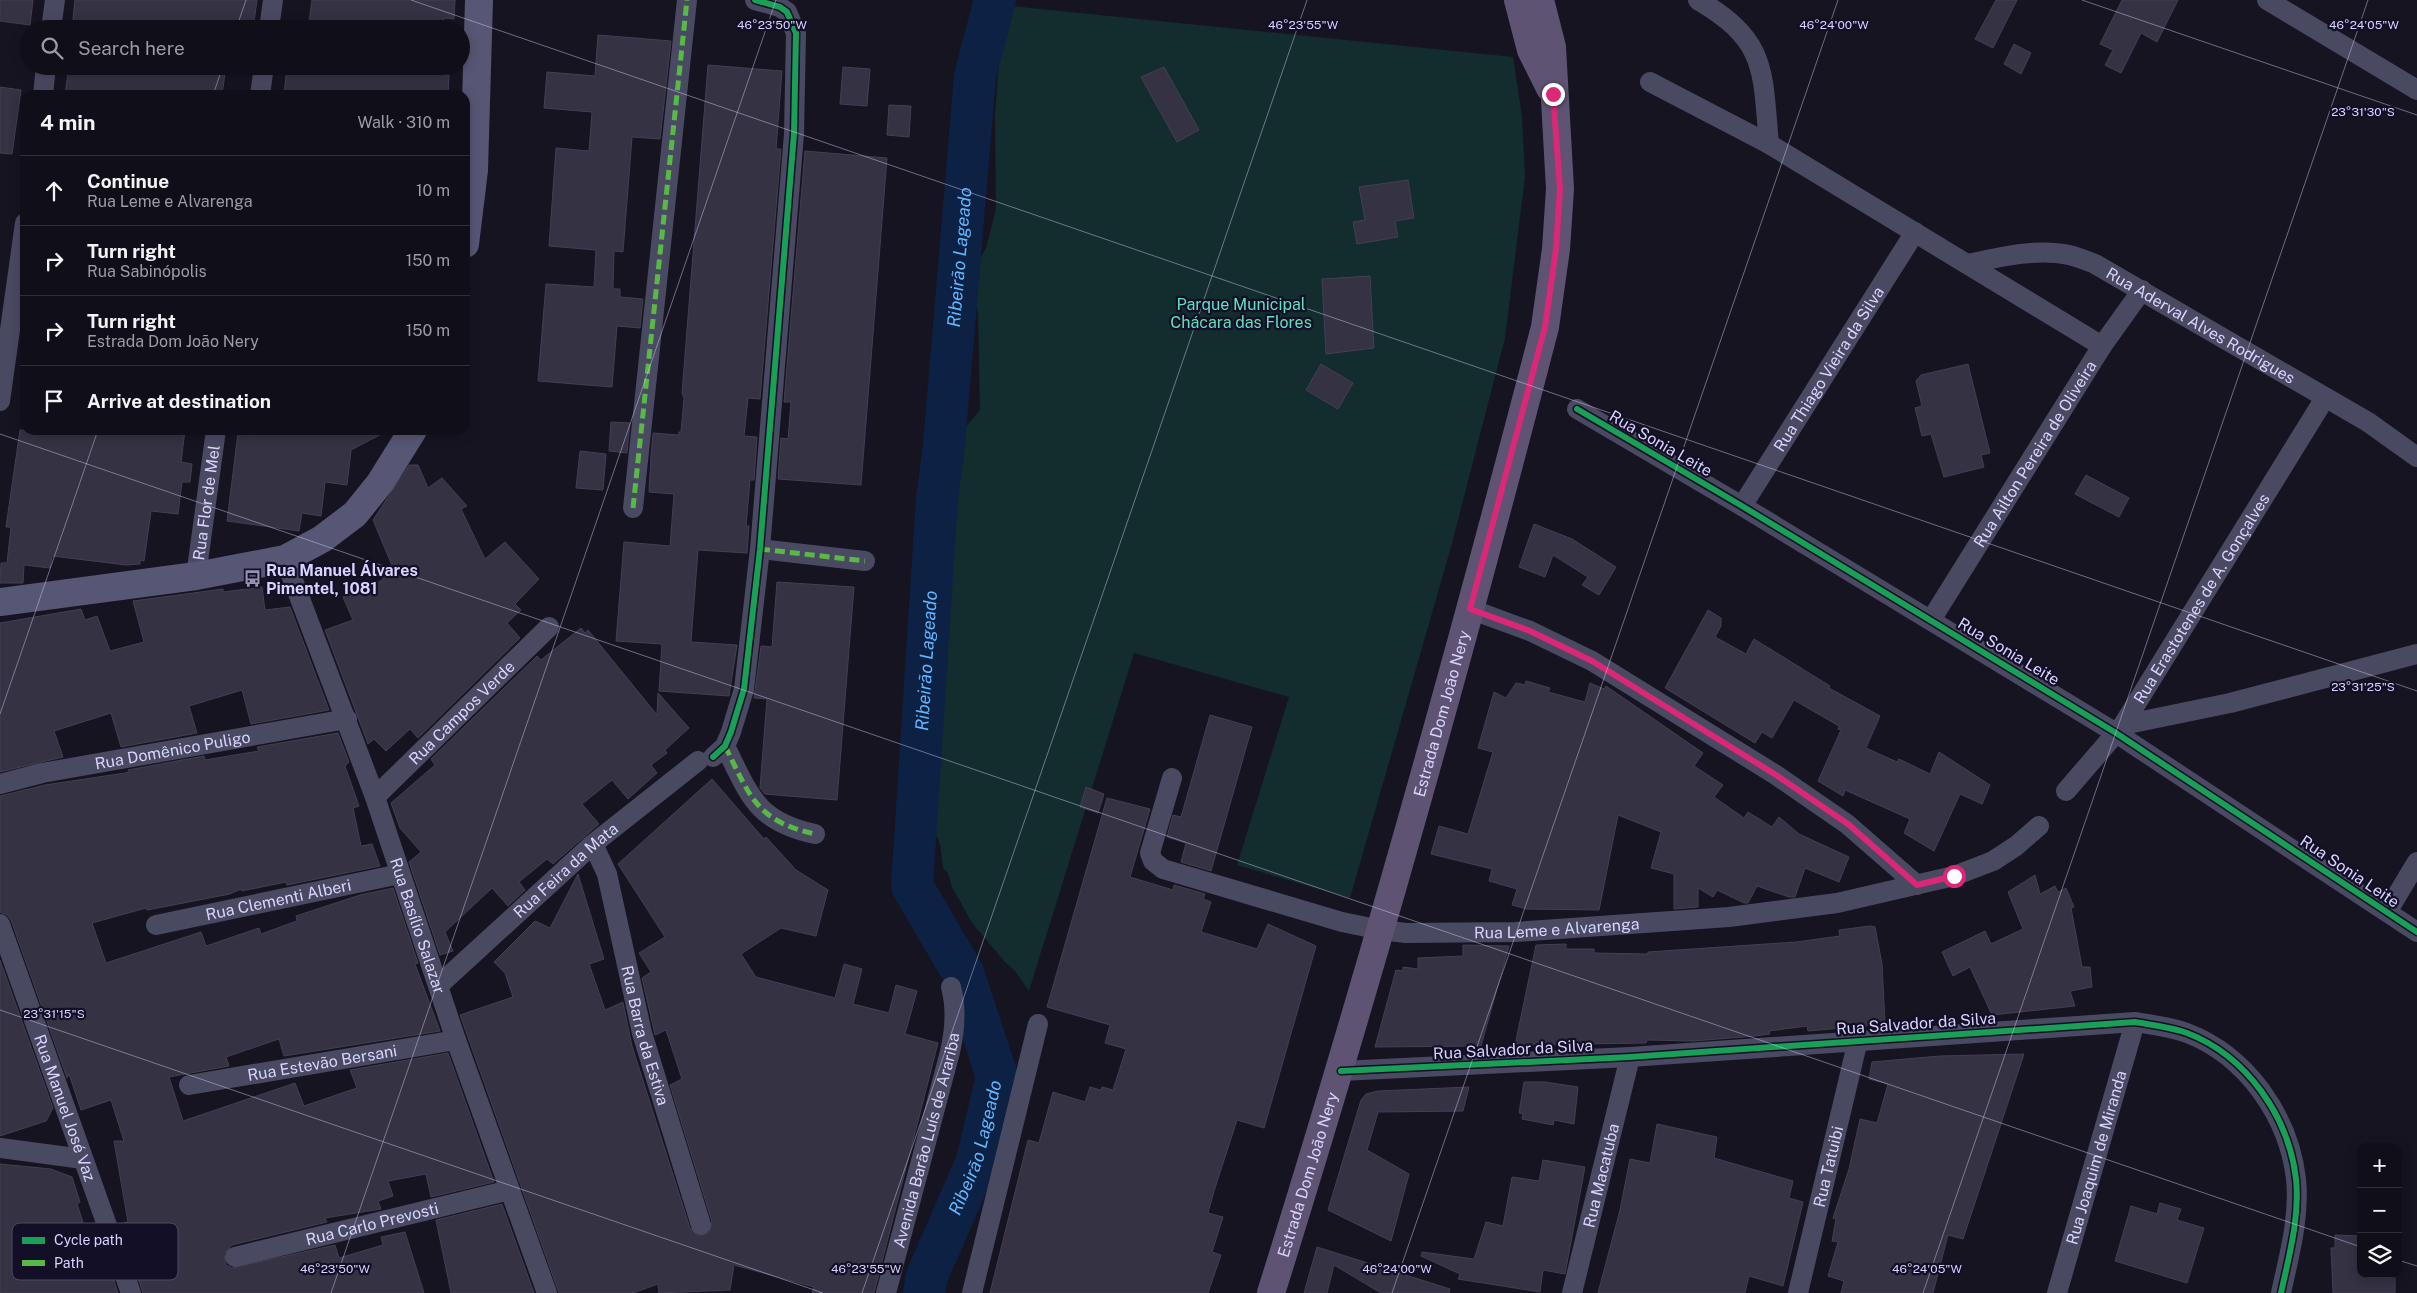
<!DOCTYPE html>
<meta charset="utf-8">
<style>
body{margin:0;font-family:"Public Sans",sans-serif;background:#1e1d26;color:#f1f3f6}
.controls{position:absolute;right:15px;bottom:15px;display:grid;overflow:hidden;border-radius:10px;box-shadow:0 2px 12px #0003}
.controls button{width:45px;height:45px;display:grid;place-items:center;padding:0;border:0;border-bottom:1px solid #302f38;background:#100f19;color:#f1f3f6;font:25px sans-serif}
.stop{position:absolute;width:15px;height:15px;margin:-11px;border:4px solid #db2777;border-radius:50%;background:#fff}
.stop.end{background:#db2777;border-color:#fff;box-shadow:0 1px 5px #0008}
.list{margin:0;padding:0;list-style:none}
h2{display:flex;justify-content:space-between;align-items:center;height:65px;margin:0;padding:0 20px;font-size:21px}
h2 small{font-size:16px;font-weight:400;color:#9c9ca2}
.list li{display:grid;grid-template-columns:32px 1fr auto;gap:15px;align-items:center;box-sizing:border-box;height:70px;padding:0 20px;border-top:1px solid #302f38}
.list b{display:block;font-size:19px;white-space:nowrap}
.list p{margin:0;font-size:16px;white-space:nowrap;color:#9c9ca2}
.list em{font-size:16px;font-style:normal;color:#9c9ca2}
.icon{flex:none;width:28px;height:28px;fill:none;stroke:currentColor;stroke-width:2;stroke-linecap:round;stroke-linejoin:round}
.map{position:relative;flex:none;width:2417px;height:1293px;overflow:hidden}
.search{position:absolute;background:#100f19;box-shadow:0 2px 12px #0003;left:20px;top:20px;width:450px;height:55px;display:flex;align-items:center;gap:12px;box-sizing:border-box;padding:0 18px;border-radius:28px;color:#9c9ca2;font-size:19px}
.panel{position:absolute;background:#100f19;box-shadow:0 2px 12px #0003;left:20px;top:90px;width:450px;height:345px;border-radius:15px}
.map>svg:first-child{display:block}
.green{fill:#132c2d}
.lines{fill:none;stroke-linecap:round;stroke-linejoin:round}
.river{stroke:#0d2144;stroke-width:42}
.building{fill:#343243;stroke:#433f54}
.street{stroke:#4a4962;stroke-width:20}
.secondary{stroke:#575674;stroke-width:28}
.primary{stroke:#5e5373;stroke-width:28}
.quiet{stroke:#58b947;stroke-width:5;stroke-dasharray:10 5;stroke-linecap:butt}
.cycleway-casing{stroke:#130f26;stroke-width:9}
.cycleway{stroke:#1a9f57;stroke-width:6}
.route{stroke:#db2777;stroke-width:6}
.ticks{fill:none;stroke:#d9d4ff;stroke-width:1;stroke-opacity:0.45}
.labels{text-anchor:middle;stroke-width:4.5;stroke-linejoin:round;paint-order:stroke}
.park-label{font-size:16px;fill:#5fe0c0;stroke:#130f26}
.street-label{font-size:16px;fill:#d9d4ff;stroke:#130f26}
.poi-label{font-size:16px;font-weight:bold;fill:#d9d4ff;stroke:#130f26;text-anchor:start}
.water-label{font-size:18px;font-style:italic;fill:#62b6ff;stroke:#130f26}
.key{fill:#130f26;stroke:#4e4a67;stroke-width:1}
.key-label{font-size:14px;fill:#d9d4ff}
.ticks-label{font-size:12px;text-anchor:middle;fill:#d9d4ff;stroke:#130f26;stroke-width:4.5;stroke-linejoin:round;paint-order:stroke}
</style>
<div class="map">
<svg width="2417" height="1293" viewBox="0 0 2417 1293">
<rect width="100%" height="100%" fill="#161421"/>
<polygon class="green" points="1010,6 1513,57 1522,116 1525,177 1505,338 1451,547 1350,898 1237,865 1289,697 1134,653 1029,991 1015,971 1005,962 972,923 952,887 948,873 943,868 940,844 929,820 927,796 928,758 937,714 941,671 939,663 940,653 946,640 944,610 950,552 938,505 949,468 945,443 964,429 980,410 978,315 973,285 976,266 986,248 996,209 995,115 998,75 1002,36"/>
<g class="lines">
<path class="river" id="s1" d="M924 1293 927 1276 977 1161 997 1076 963 973 912 886 937 498 944 445 975 76 995 0"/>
</g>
<g class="building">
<polygon points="0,0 33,0 30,25 0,21"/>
<polygon points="75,0 257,0 253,29 72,29"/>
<polygon points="312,0 455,0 454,19 444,18 443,29 308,29"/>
<polygon points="1996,0 2017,0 1993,48 1975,39"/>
<polygon points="2122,0 2178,0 2157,42 2141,33 2121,73 2105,65 2113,50 2100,44"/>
<polygon points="598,35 671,41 660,139 632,137 623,252 614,251 613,289 620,289 620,297 643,299 640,328 617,326 612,387 538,381 546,284 594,287 596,250 549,246 556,148 589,151 592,112 544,108 547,72 595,76"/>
<polygon points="2014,44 2031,53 2021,74 2004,64"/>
<polygon points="708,65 782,71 776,149 781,149 760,399 748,398 744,436 757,437 754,480 750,480 746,526 749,526 747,553 698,550 691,642 737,645 729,696 659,691 662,644 616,641 624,542 670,546 674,494 649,492 651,456 653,433 679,435 679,432 681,432 684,398 682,393"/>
<polygon points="69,66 226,66 222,95 65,95"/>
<polygon points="287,66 435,66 434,74 449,75 448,95 284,95"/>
<polygon points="843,67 870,69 867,106 840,104"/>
<polygon points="1164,67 1199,130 1177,142 1141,77"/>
<polygon points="0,87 21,90 12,154 0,153"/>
<polygon points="889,105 911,106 909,137 887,135"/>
<polygon points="805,151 887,158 861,485 778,479 781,438 788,439 791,402 784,402"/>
<polygon points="1408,180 1414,218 1395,221 1398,237 1357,244 1353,222 1365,220 1359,187"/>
<polygon points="1370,276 1374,348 1326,354 1322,279"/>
<polygon points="1321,364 1353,383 1338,409 1306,390"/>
<polygon points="1968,364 1990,453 1981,455 1984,467 1944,477 1931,434 1922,436 1915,408 1922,406 1916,381 1921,375"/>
<polygon points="611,422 630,423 627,453 609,451"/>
<polygon points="20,430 185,430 181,462 192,464 190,482 182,482 178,514 151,511 144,561 140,560 140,564 126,565 52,556 50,568 24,565 23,583 0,583 1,563 7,563 11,527 6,527"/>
<polygon points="254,430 389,430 351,450 347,485 325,482 321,516 302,513 299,531 227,521 238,433 253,435"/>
<polygon points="580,451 606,454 603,490 576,488"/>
<polygon points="409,465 418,465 428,488 442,478 467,506 461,509 485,559 505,542 539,579 515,604 521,610 507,623 520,638 418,738 410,729 386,751 374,739 368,744 325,630 353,620 343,597 383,580 381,575 394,570 373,520"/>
<polygon points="2086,475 2129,498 2119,517 2075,494"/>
<polygon points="1534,524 1572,539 1616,567 1599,595 1582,585 1588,577 1553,555 1545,577 1519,567"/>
<polygon points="777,582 854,587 837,800 765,794 760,788 767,699 754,698 761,646 772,647"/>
<polygon points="262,587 265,610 290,607 329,710 251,724 242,690 189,706 197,733 121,747 111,713 54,731 63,757 0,772 0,623 81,609 85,620 97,616 110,651 144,642 133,601 223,589 223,592"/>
<polygon points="1708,610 1721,618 1721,626 1715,637 1746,654 1754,639 1830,686 1829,688 1880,716 1866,748 1897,762 1899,759 1930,774 1939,752 1990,785 1982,804 1960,794 1934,851 1904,833 1910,819 1845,790 1843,796 1818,781 1841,730 1838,729 1839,726 1794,700 1772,738 1762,732 1755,743 1665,688"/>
<polygon points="581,628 585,633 588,630 657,715 658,693 689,728 665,750 667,753 651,765 657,773 628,799 612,780 582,804 599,824 553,864 547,859 519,882 525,890 508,906 492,888 445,932 453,951 440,955 409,862 421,852 400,828 391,803 435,765 431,759 537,656 541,660"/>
<polygon points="1526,681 1550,688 1548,692 1585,702 1590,683 1604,689 1606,686 1703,753 1694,766 1723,785 1714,797 1744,818 1748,812 1772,827 1779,817 1799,834 1849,857 1839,882 1805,868 1795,897 1789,897 1757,886 1748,903 1744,903 1717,890 1713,897 1698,888 1698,907 1674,909 1674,874 1651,868 1661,832 1618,815 1599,910 1527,909 1512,905 1517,889 1489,881 1492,869 1431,854 1439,826 1468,834 1493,752 1478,748 1494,692 1506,698 1516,683 1525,685"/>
<polygon points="1210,715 1252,727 1211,871 1181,862 1186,843 1167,837 1173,815 1181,817"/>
<polygon points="338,733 349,762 345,766 359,806 353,808 361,846 372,844 380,866 287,885 286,882 242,891 241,889 230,894 173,905 147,910 146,908 92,923 106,963 201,932 206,946 259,928 261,934 297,921 296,916 360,895 393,888 418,963 415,964 440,1031 284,1056 279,1039 226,1057 229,1066 169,1077 183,1121 295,1083 304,1106 357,1088 350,1070 448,1053 494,1182 431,1197 426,1174 388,1181 393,1196 378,1201 381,1209 325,1218 327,1222 232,1245 224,1254 226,1265 232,1268 335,1245 339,1258 383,1245 381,1237 405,1232 424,1293 143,1293 128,1248 130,1247 123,1223 128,1222 114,1141 124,1141 111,1100 81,1110 69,1074 67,1078 11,920 7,915 0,912 0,796 45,785 125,773 129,772 128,770 204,756 205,760 259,751 257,747"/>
<polygon points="712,779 764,839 766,837 796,870 828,890 816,936 781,928 741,954 756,977 835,998 844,964 862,969 853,1004 889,1013 896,985 917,991 905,1034 938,1043 874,1293 812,1293 814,1287 734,1265 730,1290 659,1293 658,1284 633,1293 559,1293 460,1015 513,997 505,973 494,962 535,921 550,928 578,874 604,959 589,964 605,1010 623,1002 632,1046 690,1228 698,1236 709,1233 712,1222 670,1085 682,1079 666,1030 655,1035 642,978 651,972 639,953 665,937 618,864"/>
<polygon points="1086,787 1104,794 1098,813 1080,807"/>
<polygon points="1107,798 1150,809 1130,877 1173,890 1174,885 1205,894 1203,899 1211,902 1201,932 1257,949 1268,924 1316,946 1264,1128 1237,1120 1214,1191 1208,1213 1223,1217 1212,1252 1221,1255 1208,1293 990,1293 1028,1140 1039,1143 1053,1092 1085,1102 1090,1087 1101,1090 1102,1087 1113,1090 1126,1049 1105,1043 1110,1025 1047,1007"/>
<polygon points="2035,875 2040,894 2055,886 2058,892 2066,888 2074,907 2071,908 2082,967 2090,967 2092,987 2070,991 2075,1006 1992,1015 1970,967 1953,976 1942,952 1985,931 1991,944 2023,929 2008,892"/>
<polygon points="1870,926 1875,927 1882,964 1885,1024 1808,1031 1807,1026 1769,1031 1770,1034 1755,1036 1693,1041 1647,1040 1646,1043 1515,1045 1536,945 1566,944 1566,949 1594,949 1594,953 1648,954 1648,952 1796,942 1840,936 1839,930"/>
<polygon points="1463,945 1509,946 1481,1046 1375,1047 1396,970 1403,971 1403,967 1418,969 1418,958 1463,956"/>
<polygon points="0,960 53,1108 46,1121 0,1136"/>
<polygon points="2024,1054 1963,1239 1948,1235 1933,1293 1841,1293 1844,1281 1828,1276 1838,1242 1832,1241 1836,1219 1833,1218 1849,1169 1860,1119 1877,1123 1888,1084 1869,1079 1872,1062 1940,1056"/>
<polygon points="1524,1082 1545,1082 1578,1087 1574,1124 1554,1120 1553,1125 1522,1119 1523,1114 1519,1113"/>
<polygon points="1469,1087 1463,1111 1378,1112 1367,1150 1409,1174 1391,1241 1328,1210 1361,1100 1366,1094 1378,1091"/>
<polygon points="1657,1124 1717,1137 1714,1158 1793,1181 1789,1198 1803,1202 1783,1286 1749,1276 1745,1293 1598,1293 1620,1210 1630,1159 1650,1163"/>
<polygon points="1543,1160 1585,1167 1565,1274 1543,1270 1540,1292 1458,1279 1460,1274 1421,1256 1422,1252 1474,1259 1486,1222 1503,1226 1512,1177 1539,1181"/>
<polygon points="0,1164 51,1169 72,1177 80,1202 77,1204 83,1222 68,1227 84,1272 107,1260 118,1293 0,1293"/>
<polygon points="2160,1203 2181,1209 2177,1220 2204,1228 2187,1283 2115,1261 2131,1206 2157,1214"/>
<polygon points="502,1204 534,1293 451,1293 436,1220"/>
<polygon points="2335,1235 2361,1236 2361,1274 2395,1274 2395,1293 2333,1293 2331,1248 2335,1248"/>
<polygon points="1317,1247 1450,1289 1449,1293 1381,1293 1334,1265 1327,1293 1304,1293"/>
</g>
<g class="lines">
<g class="street">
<path d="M1698 0C1768 41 1762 70 1769 144"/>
<polyline points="2267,0 2417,90"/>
<polyline points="51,29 55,0"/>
<polyline points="269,29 273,0"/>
<polyline points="1650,82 1769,144 2102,346"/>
<polyline points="43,95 46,66"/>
<polyline points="260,95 264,66"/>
<path id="s2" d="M1968 264C2000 257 2037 248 2069 255 2078 257 2087 261 2095 264L2368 422 2417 457"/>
<polyline points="0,401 25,223"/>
<polyline points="1577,409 1742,506 2116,733 2417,932"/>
<path id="s3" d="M1742 506 1915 232"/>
<polyline points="633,508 687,0"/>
<polyline points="760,549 865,561"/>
<path id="s4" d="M285 559 375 797 456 1040 547 1293"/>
<path id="s5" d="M196 576 216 430"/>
<polyline points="1470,609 1530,631 1592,661 1776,775 1847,824 1917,885"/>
<path id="s6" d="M1931 620 2102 346 2142 290"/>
<polyline points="2123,725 2230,703 2417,654"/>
<path d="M725 746C750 796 756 821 815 834"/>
<polyline points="713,757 725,746 731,732 744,689 760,549 794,134 796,33 787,12 780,7 755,0"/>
<path id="s7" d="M1172 778 1150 853 1153 861 1163 869 1342 922 1381 930 1406 933 1515 932 1729 917 1837 903 1954 876 1993 861 2016 846 2039 826"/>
<path id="s8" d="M0 784 42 773 347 719"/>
<path id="s9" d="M2066 791 2123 725 2325 398"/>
<path id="s10" d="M375 797 549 627"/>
<path id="s11" d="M593 844 607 874 642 1033 701 1225"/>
<polyline points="2387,912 2417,862"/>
<path id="s12" d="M0 924 131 1293"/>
<path id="s13" d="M156 925 400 874"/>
<path id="s14" d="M439 985 593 844 698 761"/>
<path d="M1341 1071 1630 1057 2135 1022C2152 1025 2171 1027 2187 1033 2247 1056 2289 1117 2296 1179 2300 1217 2289 1256 2281 1293"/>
<path id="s15" d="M189 1085 456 1040"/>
<polyline points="0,1148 83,1159"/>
<path id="s16" d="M235 1257 510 1190"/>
<path id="s17" d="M886 1293 950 1052C955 1030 957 1009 951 987"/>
<polyline points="972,1293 1038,1024"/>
<path id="s18" d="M1572 1293 1630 1057"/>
<path id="s19" d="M1798 1293 1858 1040"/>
<path id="s20" d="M2057 1293 2135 1022"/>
</g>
<g class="secondary">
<polyline points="465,244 474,170 479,0"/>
<polyline points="0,602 196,576 285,559 322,539 355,514 380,483 413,430"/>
</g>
<g class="primary">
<polyline points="1518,0 1531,50 1550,88"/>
<path id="s21" d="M1271 1293C1371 974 1461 651 1545 327L1556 249 1560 189 1552 47 1540 0"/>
</g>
<g class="quiet">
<polyline points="633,508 687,0"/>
<polyline points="760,549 865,561"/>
<path d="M725 746C750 796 756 821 815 834"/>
</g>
<defs>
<g id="cycleway">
<polyline points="1577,409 1742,506 2116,733 2417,932"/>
<polyline points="713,757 725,746 731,732 744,689 760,549 794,134 796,33 787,12 780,7 755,0"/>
<path d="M1341 1071 1630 1057 2135 1022C2152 1025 2171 1027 2187 1033 2247 1056 2289 1117 2296 1179 2300 1217 2289 1256 2281 1293"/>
</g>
</defs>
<use href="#cycleway" class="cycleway-casing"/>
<use href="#cycleway" class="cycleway"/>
</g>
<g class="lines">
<polyline class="route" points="1553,94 1560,189 1556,249 1545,327 1470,609 1530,631 1592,661 1776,775 1848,824 1917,885 1954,876"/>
</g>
<path class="ticks" d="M411 0 2417 691M2082 0 2417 115M236 29 246 0M213 95 223 66M0 434 2361 1247M0 714 98 430M0 1010 823 1293M2398 1260 2417 1266M331 1293 776 0M862 1293 1307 0M1392 1293 1838 0M1923 1293 2368 0"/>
<defs>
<symbol id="bus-bare" viewBox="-9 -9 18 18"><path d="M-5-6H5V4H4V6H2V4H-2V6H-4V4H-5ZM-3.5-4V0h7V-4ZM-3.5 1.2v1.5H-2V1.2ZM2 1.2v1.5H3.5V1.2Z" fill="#9591b1" stroke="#130f26" stroke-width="2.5" paint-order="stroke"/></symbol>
</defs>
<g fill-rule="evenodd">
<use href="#bus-bare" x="240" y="566" width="25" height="25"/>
</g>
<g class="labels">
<g class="park-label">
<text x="1241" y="310">Parque Municipal<tspan x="1241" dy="18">Chácara das Flores</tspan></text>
</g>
<g class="street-label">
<text dy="6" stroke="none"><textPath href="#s2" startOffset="252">Rua Aderval Alves Rodrigues</textPath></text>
<text dy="6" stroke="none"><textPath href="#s3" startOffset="162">Rua Thiago Vieira da Silva</textPath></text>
<text transform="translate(1661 443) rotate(30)" y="6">Rua Sonia Leite</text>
<text dy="6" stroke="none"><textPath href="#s6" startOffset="196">Rua Ailton Pereira de Oliveira</textPath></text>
<text dy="6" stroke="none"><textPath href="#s5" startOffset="74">Rua Flor de Mel</textPath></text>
<text dy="6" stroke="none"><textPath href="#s9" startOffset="236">Rua Erastotenes de A. Gonçalves</textPath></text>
<text transform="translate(2009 651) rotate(31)" y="6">Rua Sonia Leite</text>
<text dy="6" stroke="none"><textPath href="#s10" startOffset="121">Rua Campos Verde</textPath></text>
<text dy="6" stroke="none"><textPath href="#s21" startOffset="604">Estrada Dom João Nery</textPath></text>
<text dy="6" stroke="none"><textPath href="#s8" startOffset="176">Rua Domênico Puligo</textPath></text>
<text dy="6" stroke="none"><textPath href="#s14" startOffset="171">Rua Feira da Mata</textPath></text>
<text transform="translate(2350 871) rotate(34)" y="6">Rua Sonia Leite</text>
<text dy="6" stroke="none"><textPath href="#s13" startOffset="125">Rua Clementi Alberi</textPath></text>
<text dy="6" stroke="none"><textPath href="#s4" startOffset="390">Rua Basílio Salazar</textPath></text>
<text dy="6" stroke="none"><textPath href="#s7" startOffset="502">Rua Leme e Alvarenga</textPath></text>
<text transform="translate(1916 1023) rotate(-4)" y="6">Rua Salvador da Silva</text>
<text dy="6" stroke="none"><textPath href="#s11" startOffset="199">Rua Barra da Estiva</textPath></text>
<text transform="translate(1513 1049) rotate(-3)" y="6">Rua Salvador da Silva</text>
<text dy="6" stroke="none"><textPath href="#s15" startOffset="135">Rua Estevão Bersani</textPath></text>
<text dy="6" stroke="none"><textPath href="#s12" startOffset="195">Rua Manuel José Vaz</textPath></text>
<text dy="6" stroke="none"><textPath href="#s17" startOffset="158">Avenida Barão Luís de Arariba</textPath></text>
<text dy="6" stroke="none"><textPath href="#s20" startOffset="141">Rua Joaquim de Miranda</textPath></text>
<text dy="6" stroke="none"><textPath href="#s19" startOffset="130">Rua Tatuibi</textPath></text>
<text dy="6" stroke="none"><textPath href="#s21" startOffset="124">Estrada Dom João Nery</textPath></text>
<text dy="6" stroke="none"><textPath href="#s18" startOffset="121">Rua Macatuba</textPath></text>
<text dy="6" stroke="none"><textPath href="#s16" startOffset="141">Rua Carlo Prevosti</textPath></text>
</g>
<g class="poi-label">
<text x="266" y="576">Rua Manuel Álvares<tspan x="266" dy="18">Pimentel, 1081</tspan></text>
</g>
<g class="water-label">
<text dy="6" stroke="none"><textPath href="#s1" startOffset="1070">Ribeirão Lageado</textPath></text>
<text dy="6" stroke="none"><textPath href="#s1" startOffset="665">Ribeirão Lageado</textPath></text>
<text dy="6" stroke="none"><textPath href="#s1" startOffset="155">Ribeirão Lageado</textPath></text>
</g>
</g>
<rect x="12" y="1223" width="166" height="57" rx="8" class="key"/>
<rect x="22" y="1237" width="23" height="7" fill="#1a9f57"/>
<rect x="22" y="1260" width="23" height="6" fill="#58b947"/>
<g class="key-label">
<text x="54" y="1245">Cycle path</text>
<text x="54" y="1268">Path</text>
</g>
<g class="ticks-label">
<text x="772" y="29">46°23'50"W</text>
<text x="1303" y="29">46°23'55"W</text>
<text x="1834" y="29">46°24'00"W</text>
<text x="2364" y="29">46°24'05"W</text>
<text x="2363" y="116">23°31'30"S</text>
<text x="2363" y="691">23°31'25"S</text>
<text x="54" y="1018">23°31'15"S</text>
<text x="335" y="1273">46°23'50"W</text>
<text x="866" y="1273">46°23'55"W</text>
<text x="1397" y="1273">46°24'00"W</text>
<text x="1927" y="1273">46°24'05"W</text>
</g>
</svg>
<div class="controls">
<button>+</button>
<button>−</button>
<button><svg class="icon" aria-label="layers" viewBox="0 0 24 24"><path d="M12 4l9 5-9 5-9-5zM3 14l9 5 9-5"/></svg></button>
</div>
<div class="stop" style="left:1954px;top:876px"></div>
<div class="stop end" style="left:1553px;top:94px"></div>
<div class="search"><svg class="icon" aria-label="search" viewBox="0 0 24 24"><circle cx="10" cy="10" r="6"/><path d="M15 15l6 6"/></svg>Search here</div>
<section class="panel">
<h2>4 min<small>Walk · 310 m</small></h2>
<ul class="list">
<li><svg class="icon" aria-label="ahead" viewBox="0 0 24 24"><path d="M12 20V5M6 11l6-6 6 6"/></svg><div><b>Continue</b><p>Rua Leme e Alvarenga</p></div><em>10 m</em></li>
<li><svg class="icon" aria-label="right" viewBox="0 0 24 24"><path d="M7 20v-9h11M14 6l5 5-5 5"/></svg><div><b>Turn right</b><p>Rua Sabinópolis</p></div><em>150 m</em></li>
<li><svg class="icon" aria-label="right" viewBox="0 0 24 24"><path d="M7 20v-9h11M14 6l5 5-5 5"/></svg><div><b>Turn right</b><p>Estrada Dom João Nery</p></div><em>150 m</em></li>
<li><svg class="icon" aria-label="arrive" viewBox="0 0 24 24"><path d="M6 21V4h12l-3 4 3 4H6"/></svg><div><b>Arrive at destination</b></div></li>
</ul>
</section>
</div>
